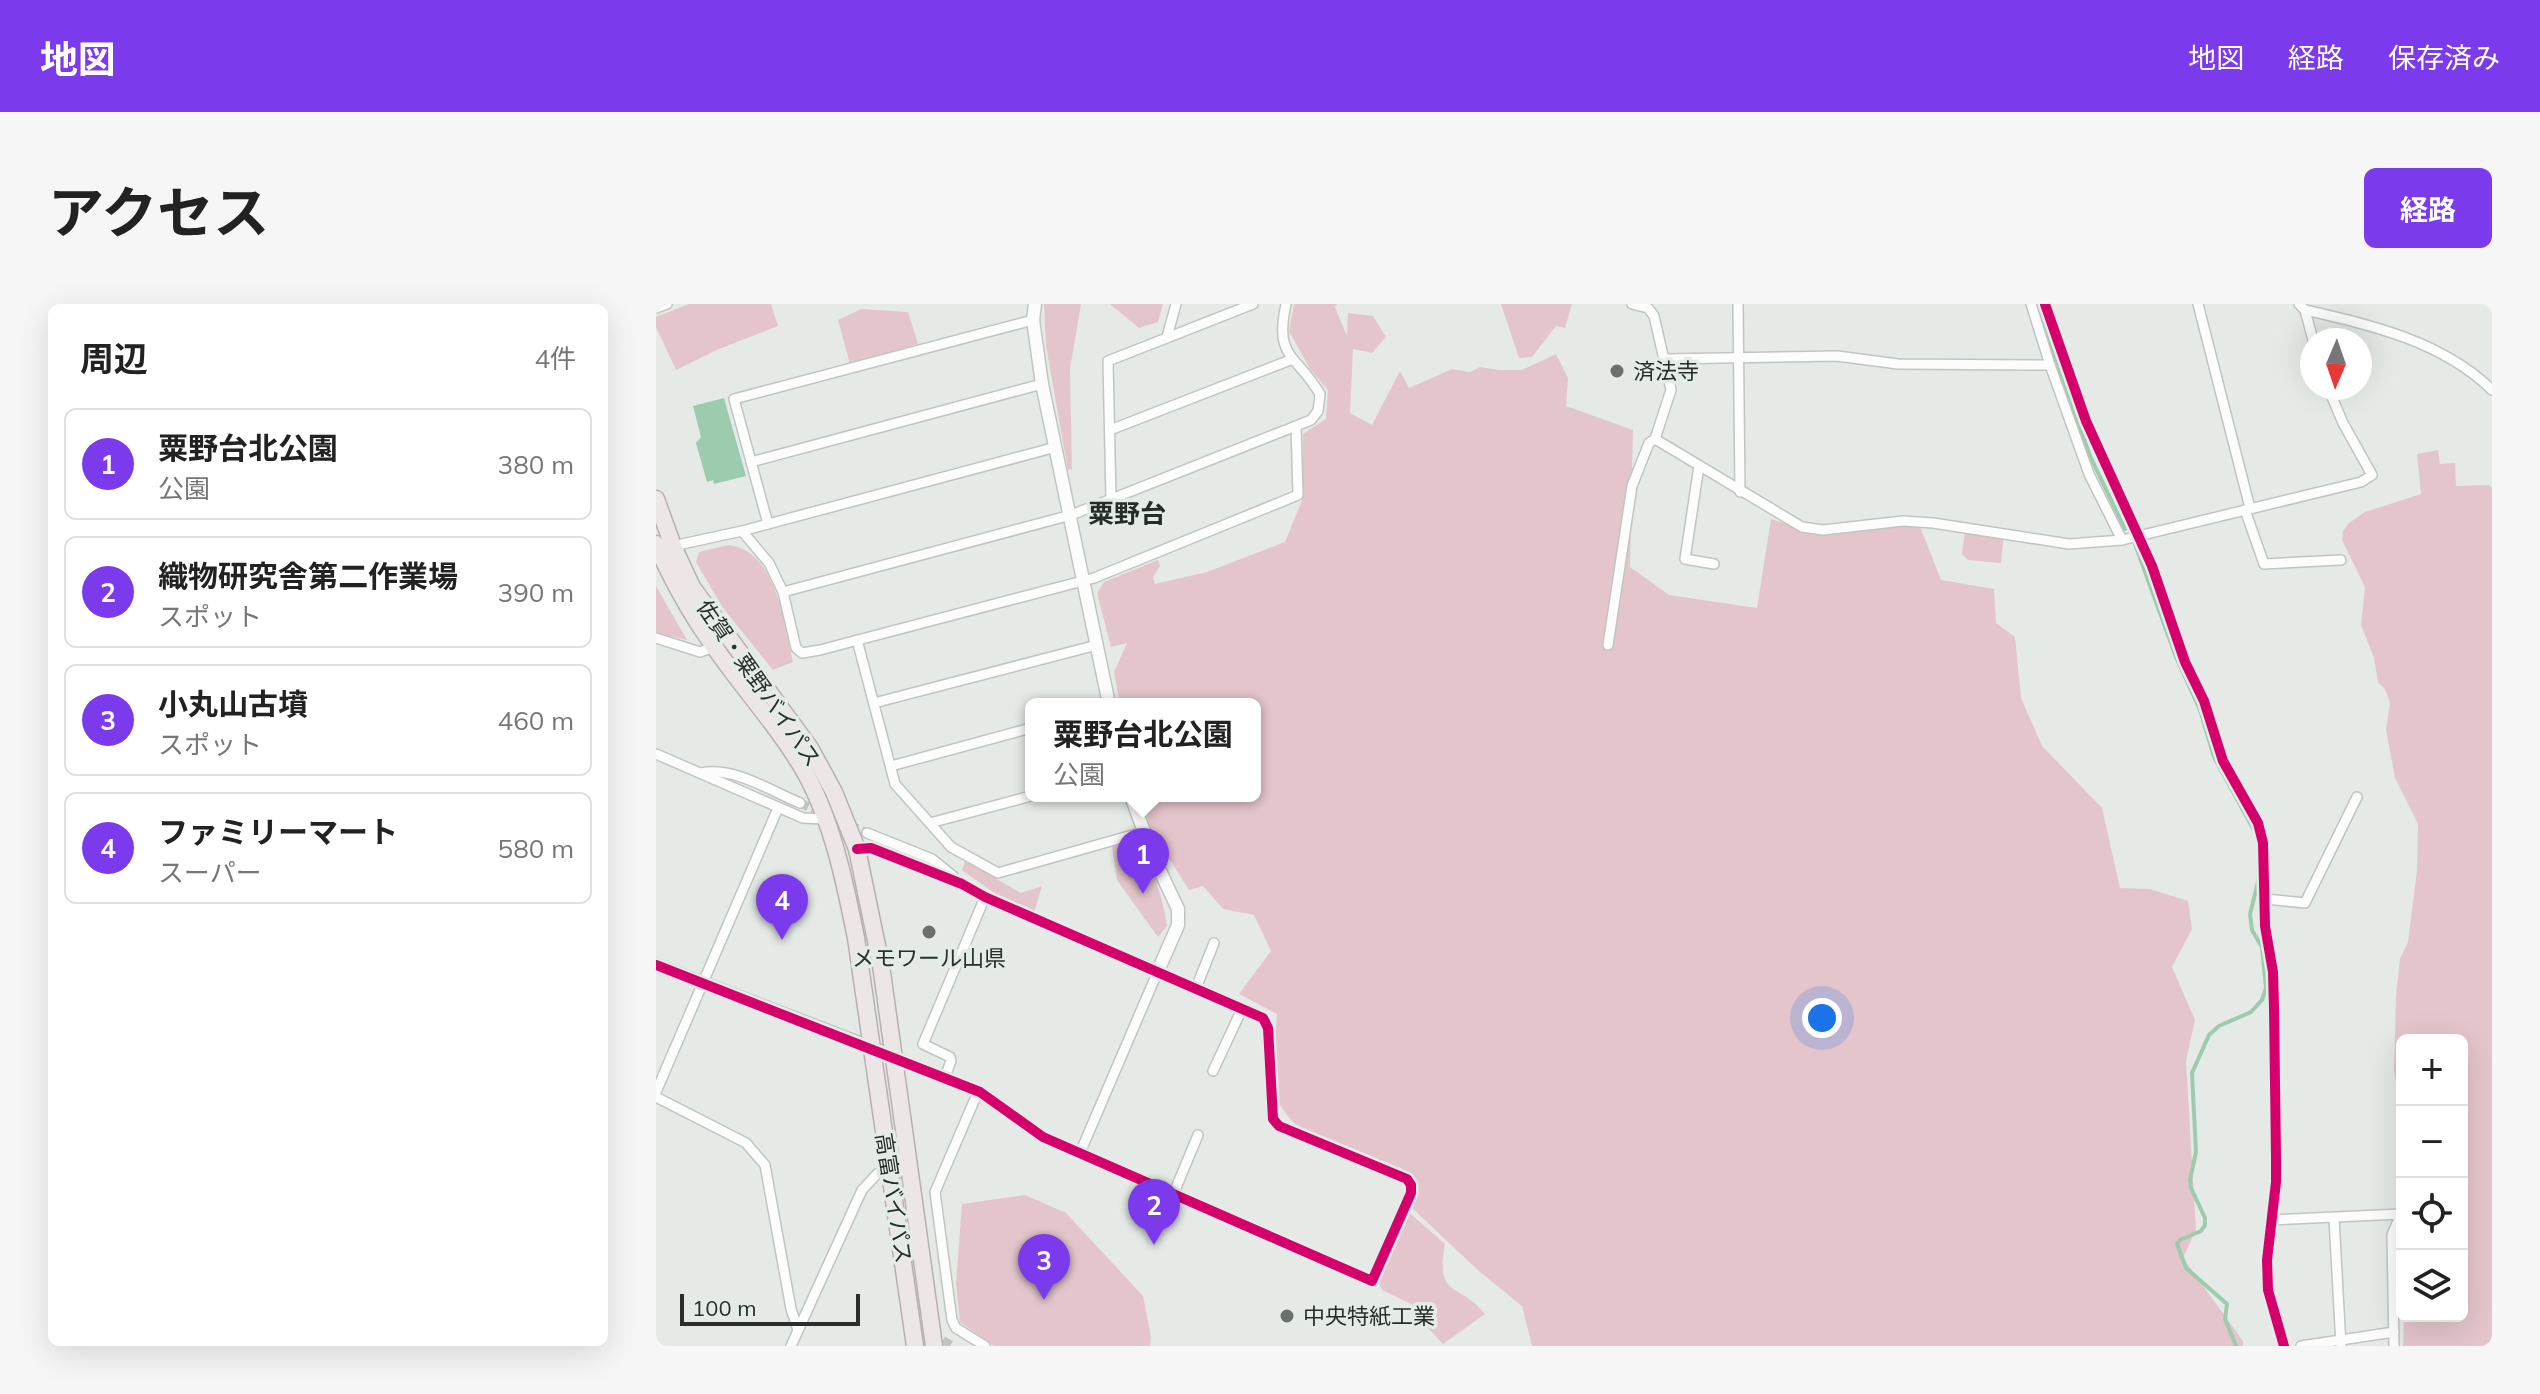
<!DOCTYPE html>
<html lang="ja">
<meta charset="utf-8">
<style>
body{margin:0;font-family:Mulish,"Noto Sans JP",sans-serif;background:#f6f6f6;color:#222}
.controls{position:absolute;right:24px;bottom:24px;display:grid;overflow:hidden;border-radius:12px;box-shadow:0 8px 32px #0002}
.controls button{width:72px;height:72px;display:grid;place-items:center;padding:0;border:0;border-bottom:2px solid #e0e0e0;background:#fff;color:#222;font:40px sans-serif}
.compass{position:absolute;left:1644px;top:24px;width:72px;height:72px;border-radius:50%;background:#fff;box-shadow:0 8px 32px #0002;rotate:182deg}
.scale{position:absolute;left:24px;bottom:20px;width:180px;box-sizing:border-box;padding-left:8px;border:4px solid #2a2d2b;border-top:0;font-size:22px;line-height:28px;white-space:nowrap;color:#2a2d2b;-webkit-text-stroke:6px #e3ece6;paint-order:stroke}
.you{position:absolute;left:1166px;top:714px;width:28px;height:28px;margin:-20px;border:6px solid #fff;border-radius:50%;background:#1a73e8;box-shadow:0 0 0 12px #1a73e833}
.badge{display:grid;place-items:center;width:52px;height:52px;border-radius:50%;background:#7c3aed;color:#fff;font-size:26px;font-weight:700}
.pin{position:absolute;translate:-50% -66px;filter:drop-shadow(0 2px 4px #0008)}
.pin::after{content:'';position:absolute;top:42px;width:28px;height:24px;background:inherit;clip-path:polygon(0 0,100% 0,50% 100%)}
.popup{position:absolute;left:369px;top:394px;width:236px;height:104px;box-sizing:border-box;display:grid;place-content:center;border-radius:12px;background:#fff;filter:drop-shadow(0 2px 6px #0005);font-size:26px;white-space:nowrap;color:#767676}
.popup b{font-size:30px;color:#222}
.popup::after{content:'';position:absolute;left:50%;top:100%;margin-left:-16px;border:16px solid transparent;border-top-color:#fff}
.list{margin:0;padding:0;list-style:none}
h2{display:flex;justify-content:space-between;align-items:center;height:104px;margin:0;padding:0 32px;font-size:34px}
h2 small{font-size:26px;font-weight:400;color:#767676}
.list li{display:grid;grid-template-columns:52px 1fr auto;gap:24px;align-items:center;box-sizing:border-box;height:112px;margin:0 16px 16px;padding:0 16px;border:2px solid #e0e0e0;border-radius:12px}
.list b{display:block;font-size:30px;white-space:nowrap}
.list p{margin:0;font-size:26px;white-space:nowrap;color:#767676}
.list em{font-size:26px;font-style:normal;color:#767676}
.icon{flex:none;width:44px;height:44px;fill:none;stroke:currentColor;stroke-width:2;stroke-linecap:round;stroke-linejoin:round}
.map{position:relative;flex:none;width:1836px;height:1042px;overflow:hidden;border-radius:12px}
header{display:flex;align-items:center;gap:48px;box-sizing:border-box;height:112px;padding:0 40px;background:#7c3aed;color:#fff}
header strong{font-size:38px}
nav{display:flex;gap:44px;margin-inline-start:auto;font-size:28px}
.intro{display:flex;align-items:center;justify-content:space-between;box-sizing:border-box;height:192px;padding:0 48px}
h1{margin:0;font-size:56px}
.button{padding:20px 36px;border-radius:12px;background:#7c3aed;color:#fff;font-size:28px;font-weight:700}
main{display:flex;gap:48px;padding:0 48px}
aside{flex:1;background:#fff;border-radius:12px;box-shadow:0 8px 32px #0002}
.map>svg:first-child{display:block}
.green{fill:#e4c5cc}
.water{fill:#9dcbad}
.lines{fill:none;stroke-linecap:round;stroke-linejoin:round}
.stream{stroke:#9dcbad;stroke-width:4}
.minor-tunnel{stroke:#c0c4c1;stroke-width:9;stroke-dasharray:9 4.5;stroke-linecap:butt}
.minor-casing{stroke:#c1c5c2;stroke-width:12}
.tertiary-casing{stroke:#c1c5c2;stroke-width:15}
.trunk-casing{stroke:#b7b0b1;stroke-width:19}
.minor{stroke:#fbfcfb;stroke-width:9}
.tertiary{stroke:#fbfcfb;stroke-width:12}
.trunk{stroke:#ece6e7;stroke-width:16}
.cycleway-casing{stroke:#e3ece6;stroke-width:15}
.cycleway{stroke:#d6006c;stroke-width:10}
.poi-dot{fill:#6b6f6d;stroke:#e3ece6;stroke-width:3}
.labels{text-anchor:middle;stroke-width:7;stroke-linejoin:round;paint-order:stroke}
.poi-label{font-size:22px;fill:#2a2d2b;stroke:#e3ece6;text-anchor:start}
.street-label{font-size:22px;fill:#2a2d2b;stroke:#e3ece6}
.quarter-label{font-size:26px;font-weight:bold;fill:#262d28;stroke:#e3ece6}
</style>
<header>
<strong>地図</strong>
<nav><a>地図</a><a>経路</a><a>保存済み</a></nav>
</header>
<div class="intro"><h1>アクセス</h1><a class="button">経路</a></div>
<main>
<aside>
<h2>周辺<small>4件</small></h2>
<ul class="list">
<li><span class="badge">1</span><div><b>粟野台北公園</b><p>公園</p></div><em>380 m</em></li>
<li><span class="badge">2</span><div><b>織物研究舎第二作業場</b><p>スポット</p></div><em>390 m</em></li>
<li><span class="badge">3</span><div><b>小丸山古墳</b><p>スポット</p></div><em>460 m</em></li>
<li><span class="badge">4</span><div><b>ファミリーマート</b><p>スーパー</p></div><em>580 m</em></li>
</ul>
</aside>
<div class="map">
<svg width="1836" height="1042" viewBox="0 0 1836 1042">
<rect width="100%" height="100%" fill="#e5eae7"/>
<g class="green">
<polygon points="33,0 115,0 122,22 63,45 20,66 0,23 0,13"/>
<polygon points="388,0 425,0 414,65 416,165 412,166 390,42"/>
<polygon points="454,0 507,0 502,18 483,24"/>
<path d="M638 0H681L679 3 691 32 692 9 717 12 730 33 716 49 697 45 694 109 716 121 744 67 753 84 796 65 814 68 824 63 843 66H866L900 50 912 74 910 102 977 126 974 263 1013 291 1101 304 1115 215 1155 228 1263 220 1285 276 1338 285 1340 319 1359 333 1365 394 1386 442 1446 504 1464 584 1494 585 1532 597 1536 625 1516 663 1539 716 1530 757 1540 926 1527 954 1587 1037V1042H876L866 1002 824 968 757 905 758 881C712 861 640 842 620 792 615 778 620 728 621 710L583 690 615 647 598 611 567 605 547 582 533 586 494 524 486 492H599V400H464L458 368 471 339 455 343 441 289 448 278 502 256 504 262 497 273 499 280 551 268 629 238 647 194V130L670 115 672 86 654 65 633 27Z"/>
<polygon points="845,0 916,0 909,24 900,22 876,53 863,54"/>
<polygon points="205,5 252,8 262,40 194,60 182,16"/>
<polygon points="1782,146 1784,160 1799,159 1800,182 1833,181 1836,184 1836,1042 1747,1042 1748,1012 1806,1012 1806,736 1746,736 1746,812 1738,767 1740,692 1744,655 1752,638 1761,566 1762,520 1739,474 1730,426 1734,399 1729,385 1722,378 1718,354 1705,321 1709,283 1686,236 1687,227 1693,219 1709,208 1765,190 1761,150"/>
<polygon points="1309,227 1348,228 1345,259 1312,256 1306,250"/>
<path d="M72 241C120 245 129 321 137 358L117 366 67 304 40 258 43 248Z"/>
<polygon points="0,282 31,336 0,329"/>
<path d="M474 538C496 555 507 595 511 622L502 633 461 576 456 543Z"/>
<polygon points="309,557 365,589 386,582 378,609 341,591 306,566"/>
<polygon points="369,891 410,909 487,992 495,1033 494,1042 338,1042 304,1018 300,980 306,900"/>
<path d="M749 905 789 940C779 996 803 977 829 1010L787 1040 772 1024 755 1000 726 986 722 976Z"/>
</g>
<polygon class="water" points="68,94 90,172 58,180 57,176 51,178 40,139 45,133 37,102"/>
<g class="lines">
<g class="stream">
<polyline points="1381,0 1434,152 1469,225"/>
<polyline points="1479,240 1520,353 1544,406 1558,453 1599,528 1603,545"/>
<polyline points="1580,1042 1569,1015 1571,1000 1530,964 1521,940 1524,936 1545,927 1549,921 1549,914 1535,884 1534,876 1540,848 1536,769 1553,731 1563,722 1595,708 1606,696 1610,684 1606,643 1596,626 1594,610 1604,570"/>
</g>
<g class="minor-tunnel">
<polyline points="144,499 211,529"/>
<polyline points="289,1042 293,1035"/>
</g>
<defs>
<g id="minor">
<polyline points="1082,0 1084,188"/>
<polyline points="1375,0 1394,61 1433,170 1466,236"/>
<polyline points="1389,0 1430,117 1496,262 1529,358 1548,397 1567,457 1602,519 1607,539 1609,622 1617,668 1618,704 1620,853 1620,878 1611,956 1612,986 1628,1042"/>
<polyline points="1542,0 1594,204"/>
<polyline points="1643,0 1649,6 1657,36"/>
<polyline points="0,4 11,0"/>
<path d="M1649 6C1715 21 1786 37 1836 86"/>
<polyline points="511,33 520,0"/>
<polyline points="1009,55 1181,52 1242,60 1394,61"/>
<polyline points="454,126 637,55"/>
<polyline points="999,135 1146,223 1167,226 1247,217 1277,219 1413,240 1466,236 1705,178 1716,171 1687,119 1672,84"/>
<polyline points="95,158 386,80"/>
<polyline points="1043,162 1029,255 1058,260"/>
<polyline points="455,196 452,57 597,0"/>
<polyline points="1589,206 1608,260 1685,256"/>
<polyline points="112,220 78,95 377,16"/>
<polyline points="86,227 400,143"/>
<polyline points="17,242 86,227 113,259 127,288 140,344 146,349 164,346 438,274 642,191 640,122"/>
<path d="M127 288 415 211 655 116 662 107 664 90C640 49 618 55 630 0"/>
<polyline points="0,334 44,348 58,343"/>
<polyline points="201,336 239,480 295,543 342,569 487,528"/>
<polyline points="952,341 976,182 993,139 999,135 1015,86 998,12 992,4 976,0"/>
<polyline points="218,399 441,341"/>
<polyline points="0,450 147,514 169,515"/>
<polyline points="235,462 375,424"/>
<path d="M45 469C77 462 115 487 144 499"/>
<polyline points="274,519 375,492"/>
<polyline points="211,529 276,555 297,572"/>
<polyline points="201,545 215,544 306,580 329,593 607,714 612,724 617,815 623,822 751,875 755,881 755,889 716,977 387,833 324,788 237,752"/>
<polyline points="1609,595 1649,599 1701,493"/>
<polyline points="540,684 558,639"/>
<polyline points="557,767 586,705"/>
<polyline points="289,773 295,757 294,753 267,740 329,593"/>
<polyline points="0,788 122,504"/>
<polyline points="324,788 318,797 279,888 296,1016 300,1024 329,1042"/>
<polyline points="0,793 90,839 109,861 135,1005 142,1026"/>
<polyline points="424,849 502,667"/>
<polyline points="517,891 542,831"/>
<polyline points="1678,914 1685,1042"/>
<polyline points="1616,916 1745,910 1736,931 1738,1042"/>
<polyline points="135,1042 206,886 221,870 233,868"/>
<polyline points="1645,1042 1738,1028"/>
</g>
<g id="tertiary">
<polyline points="379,0 377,16 386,80 453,400"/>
<polyline points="475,492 497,552 522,605 522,621 502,667"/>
<polyline points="0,661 237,752"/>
</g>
<g id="trunk">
<polyline points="0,195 17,242 36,283 154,444 178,488 201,545 225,661 278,1042"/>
<path d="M0 240C16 276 34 309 57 341 87 385 124 424 150 470 177 520 189 579 200 634L259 1042"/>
</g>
</defs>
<use href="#minor" class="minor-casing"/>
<use href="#tertiary" class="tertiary-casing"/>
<use href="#trunk" class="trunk-casing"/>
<use href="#minor" class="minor"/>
<use href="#tertiary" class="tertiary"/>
<use href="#trunk" class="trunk"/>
<defs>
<g id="cycleway">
<polyline points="1389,0 1430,117 1496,262 1529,358 1548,397 1567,457 1602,519 1607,539 1609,622 1617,668 1618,704 1620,853 1620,878 1611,956 1612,986 1628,1042"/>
<polyline points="0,661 324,788 387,833 716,977 755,889 755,881 751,875 623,822 617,815 612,724 607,714 329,593 306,580 215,544 201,545"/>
</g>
</defs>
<use href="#cycleway" class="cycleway-casing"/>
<use href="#cycleway" class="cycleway"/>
</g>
<g class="poi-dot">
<circle cx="961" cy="67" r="8"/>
<circle cx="273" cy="628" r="8"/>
<circle cx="631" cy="1012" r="8"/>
</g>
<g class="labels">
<g class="poi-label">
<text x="977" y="75">済法寺</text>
<text x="273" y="662" text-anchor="middle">メモワール山県</text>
<text x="647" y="1020">中央特紙工業</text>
</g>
<g class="street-label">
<text transform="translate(103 379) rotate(55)" y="8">佐賀・粟野バイパス</text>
<text transform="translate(238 894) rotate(81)" y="8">高富バイパス</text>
</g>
<g class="quarter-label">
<text x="471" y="219">粟野台</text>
</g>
</g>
</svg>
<div class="controls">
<button>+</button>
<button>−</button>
<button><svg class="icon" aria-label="locate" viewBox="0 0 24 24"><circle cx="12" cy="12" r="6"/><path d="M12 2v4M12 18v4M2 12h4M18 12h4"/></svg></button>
<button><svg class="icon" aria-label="layers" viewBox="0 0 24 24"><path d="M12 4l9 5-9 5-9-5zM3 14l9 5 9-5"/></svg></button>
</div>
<svg class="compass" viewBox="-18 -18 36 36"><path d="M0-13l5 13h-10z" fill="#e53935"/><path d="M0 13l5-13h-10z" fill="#767676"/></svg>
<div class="scale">100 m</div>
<div class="you"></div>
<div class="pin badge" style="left:487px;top:590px">1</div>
<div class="popup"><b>粟野台北公園</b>公園</div>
<div class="pin badge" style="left:498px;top:941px">2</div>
<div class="pin badge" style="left:388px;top:996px">3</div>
<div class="pin badge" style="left:126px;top:636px">4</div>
</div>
</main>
